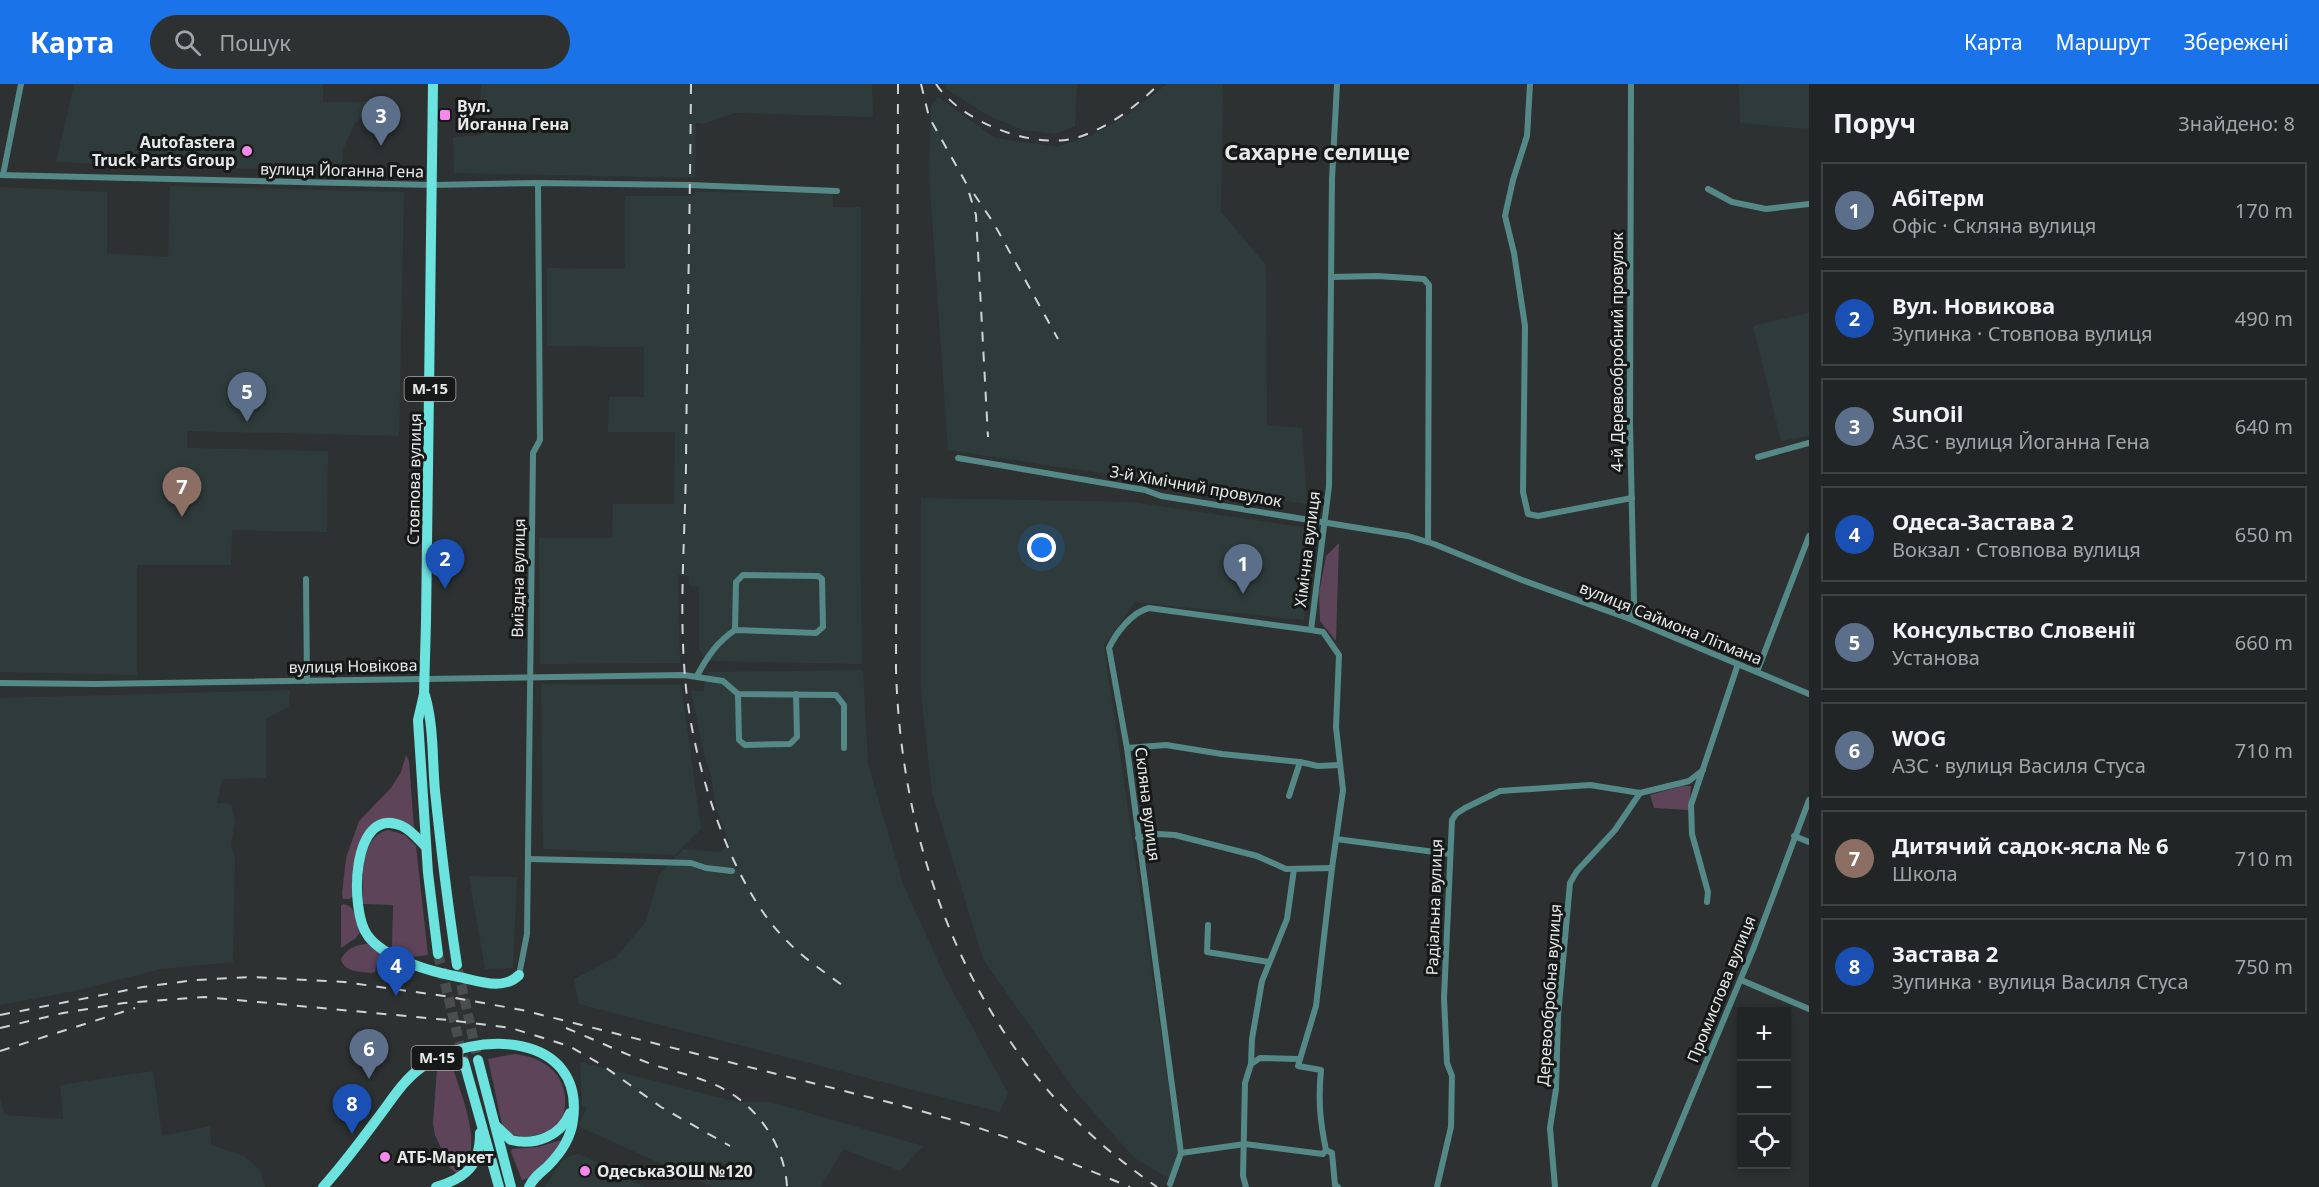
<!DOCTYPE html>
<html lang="uk">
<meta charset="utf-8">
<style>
body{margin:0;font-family:"Noto Sans",sans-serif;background:#2e3132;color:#f1f3f6}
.controls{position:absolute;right:18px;bottom:18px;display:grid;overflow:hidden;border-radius:0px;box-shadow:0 3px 9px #0003}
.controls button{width:54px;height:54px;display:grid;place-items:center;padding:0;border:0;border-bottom:2px solid #3f4242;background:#222525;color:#f1f3f6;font:30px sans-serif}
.you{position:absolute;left:1042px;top:464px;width:21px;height:21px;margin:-15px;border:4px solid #fff;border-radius:50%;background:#1a73e8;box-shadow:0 0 0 9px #1a73e833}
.badge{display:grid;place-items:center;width:39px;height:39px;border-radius:50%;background:#1a73e8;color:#fff;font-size:20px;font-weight:700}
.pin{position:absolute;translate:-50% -50px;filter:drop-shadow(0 2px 3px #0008)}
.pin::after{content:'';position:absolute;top:32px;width:21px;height:18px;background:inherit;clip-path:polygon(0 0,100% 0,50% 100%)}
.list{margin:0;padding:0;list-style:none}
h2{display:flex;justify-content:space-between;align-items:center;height:78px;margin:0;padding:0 24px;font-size:26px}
h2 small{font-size:20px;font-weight:400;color:#a2a5a7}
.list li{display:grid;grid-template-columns:39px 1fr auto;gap:18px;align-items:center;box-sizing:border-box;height:96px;margin:0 12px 12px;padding:0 12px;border:2px solid #3f4242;border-radius:0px}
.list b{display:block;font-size:22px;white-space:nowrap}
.list p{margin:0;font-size:20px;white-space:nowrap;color:#a2a5a7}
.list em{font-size:20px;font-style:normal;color:#a2a5a7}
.icon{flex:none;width:33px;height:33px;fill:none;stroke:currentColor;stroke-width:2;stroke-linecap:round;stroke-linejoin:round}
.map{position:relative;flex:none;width:1809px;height:1103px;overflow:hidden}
header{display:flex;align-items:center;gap:36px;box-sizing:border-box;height:84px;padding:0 30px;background:#1a73e8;color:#fff}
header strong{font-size:28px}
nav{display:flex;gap:33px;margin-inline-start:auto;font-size:21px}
.search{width:420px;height:54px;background:#2e3132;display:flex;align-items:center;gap:15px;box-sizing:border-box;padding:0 21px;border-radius:33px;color:#a2a5a7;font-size:22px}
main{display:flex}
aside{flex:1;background:#222525}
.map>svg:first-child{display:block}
.built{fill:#2f3b3b}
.green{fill:#5d4459}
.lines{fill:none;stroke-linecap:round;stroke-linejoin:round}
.primary-tunnel{stroke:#494d4d;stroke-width:10;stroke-dasharray:10 5;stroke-linecap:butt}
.street{stroke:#548987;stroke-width:6}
.primary{stroke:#6ce3de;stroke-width:10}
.rail{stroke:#d0d3d3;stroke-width:2;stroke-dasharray:10 10;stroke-linecap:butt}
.poi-dot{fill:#f788eb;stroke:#171818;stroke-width:2}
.labels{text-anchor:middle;stroke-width:6;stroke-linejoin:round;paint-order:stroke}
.shield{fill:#171818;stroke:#a8aaaa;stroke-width:1.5}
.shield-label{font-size:15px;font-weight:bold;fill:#e6e9e9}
.poi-label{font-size:16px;font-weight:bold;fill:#e6e9e9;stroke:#171818;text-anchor:start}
.street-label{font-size:16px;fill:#e6e9e9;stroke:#171818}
.district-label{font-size:22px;font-weight:bold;fill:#e6e9e9;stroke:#171818}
</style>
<header>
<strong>Карта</strong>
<div class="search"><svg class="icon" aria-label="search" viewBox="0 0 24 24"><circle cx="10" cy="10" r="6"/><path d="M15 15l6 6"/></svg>Пошук</div>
<nav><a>Карта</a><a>Маршрут</a><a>Збережені</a></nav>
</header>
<main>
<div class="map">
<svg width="1809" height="1103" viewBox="0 0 1809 1103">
<rect width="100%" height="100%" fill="#2d3131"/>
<g class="built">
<polygon points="74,0 323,0 323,18 367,18 374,24 355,39 343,66 342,88 56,78"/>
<polygon points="481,0 872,0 873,33 734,29 703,40 696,39 695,94 454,89 453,53 480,51"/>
<polygon points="944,0 1077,0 1075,42 1056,50 1023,46 987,31 945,4"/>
<polygon points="1167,0 1223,0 1221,128 1266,181 1267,341 1302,344 1307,420 948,366 929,90 931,22 938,13 995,54 1058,63 1090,52 1126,32"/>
<polygon points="1739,0 1809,0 1809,45 1740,39"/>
<polygon points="170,102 404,108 399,352 187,347 187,364 328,367 327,448 232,446 231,481 137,481 137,591 0,588 0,103 107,108 107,169 168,173"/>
<polygon points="695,108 833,109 833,123 861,123 860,453 862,580 706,577 699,564 699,503 689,502 689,492 678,491 680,579 540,580 539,454 612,454 613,420 674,420 675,348 608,348 609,313 644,313 644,263 547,262 547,184 625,185 625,112 694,112"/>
<polygon points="1809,229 1809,352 1781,357 1753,242"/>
<polygon points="921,414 1133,418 1307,444 1304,536 1135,518 1104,562 1178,1066 1170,1095 1133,1073 1076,1008 983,875 932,708 921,608"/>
<polygon points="863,586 868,680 903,800 946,895 1008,1009 1000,1028 579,920 574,895 616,873 646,838 659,791 683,765 720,768 729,760 715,719 711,691 705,674 691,607 703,607 708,588"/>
<polygon points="541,600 681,601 701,745 675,771 543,765"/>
<polygon points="290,606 289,622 266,635 266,694 222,695 217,719 231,720 235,738 231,762 235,773 233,878 161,885 74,907 0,921 0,614"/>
<polygon points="469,792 517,793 513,884 485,885"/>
<polygon points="580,978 737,1018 770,1018 923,1062 900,1087 843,1065 821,1103 712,1103 578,1042 587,1023 582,1022"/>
<polygon points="153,987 162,1052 210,1042 211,1061 244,1072 260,1086 265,1103 0,1103 0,1012 4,1031 63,1035 60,1001"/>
<polygon points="580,1070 636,1099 646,1103 545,1103 561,1078 572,1071"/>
</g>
<g class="green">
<polygon points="1339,459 1336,557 1320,537 1319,509 1326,472"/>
<polygon points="406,671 409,677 414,744 368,744 358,763 353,812 349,815 343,815 342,810 346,774 359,737 391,704 401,688"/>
<polygon points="1682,702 1691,702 1689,726 1654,724 1650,711"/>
<path d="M388 746 405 751 416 762 428 871 413 873 392 863 393 821 363 820C363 797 358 753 388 746Z"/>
<path d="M343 820C357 822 356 836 360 848L356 854 341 864V822Z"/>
<path d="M368 860 404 880 402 894 378 890V887H394V878H377L375 888 372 889C360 887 344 889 341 875 346 865 357 860 368 860Z"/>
<path d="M514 970C554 973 577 1005 559 1042 540 1051 521 1059 503 1045L488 975Z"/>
<path d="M452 981C460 1009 489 1071 456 1089L450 1084 435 1051 433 1039 437 985Z"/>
<path d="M561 1056C557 1067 534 1095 522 1096L511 1068 512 1065 538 1063Z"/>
</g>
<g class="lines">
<g class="primary-tunnel">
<polyline points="438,870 464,978"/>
<polyline points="458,886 478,976"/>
</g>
<g class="street">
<path d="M1337 0 1332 95 1329 402 1311 546 1323 548 1339 571 1336 643 1343 706 1332 784 1316 922 1298 982 1321 986C1318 1016 1320 1037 1326 1066L1332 1069 1335 1101 1338 1103"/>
<polyline points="1530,0 1527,52 1513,96 1505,132 1514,169 1525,242 1523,408 1528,430 1538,432 1632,414"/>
<polyline points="0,91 432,101 538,99 690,101 837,107"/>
<polyline points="3,91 21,0"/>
<polyline points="1708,105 1732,118 1766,125 1809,120"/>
<polyline points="1331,193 1377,192 1424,195 1429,201 1428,458"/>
<polyline points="1758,373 1809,359"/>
<polyline points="958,374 1145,406 1161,412 1408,452 1434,460 1522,496 1630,535 1809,610"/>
<polyline points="306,495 307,597"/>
<polyline points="1630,535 1634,519 1630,339 1631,0"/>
<polyline points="1757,588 1809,452"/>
<path d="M697 592C707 573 717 558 735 546L736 498 743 491 818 492 822 495 823 543 816 549 735 546"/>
<polyline points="0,599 95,600 684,591 723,597 738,610 836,611 844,621 844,664"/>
<polyline points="738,610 739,656 745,661 790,660 797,653 796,610"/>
<polyline points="1127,664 1166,661 1222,670 1300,678 1318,682 1340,681"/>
<polyline points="1289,712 1300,678"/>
<polyline points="1794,752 1809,758"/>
<polyline points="1138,754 1158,750 1175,751 1257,772 1286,785 1332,784"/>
<polyline points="1336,755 1450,770"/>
<polyline points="528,775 691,779 706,784 732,787"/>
<polyline points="1707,818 1708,808 1692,750 1691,721 1738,580"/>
<polyline points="1208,841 1207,868 1269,878"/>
<polyline points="519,891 527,850 533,369 540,356 538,99"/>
<polyline points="1741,896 1809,925"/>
<polyline points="1251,980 1260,974 1299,975"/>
<polyline points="1181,1069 1245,1060 1323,1070 1326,1066"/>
<path d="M1170 1100 1181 1069 1127 664 1109 564C1116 549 1132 528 1149 524L1311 546"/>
<polyline points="1246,1103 1243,1092 1245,999 1251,980 1252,955 1262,897 1287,835 1294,785"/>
<polyline points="1437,1103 1451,1043 1452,992 1447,979 1444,914 1452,736 1456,730 1465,724 1500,707 1590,701 1640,709 1689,697 1703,686"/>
<polyline points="1555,1103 1550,1044 1556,1005 1558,932 1570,799 1577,787 1615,746 1640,709"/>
<polyline points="1654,1103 1754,863 1809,716"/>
</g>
<g class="primary">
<polyline points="433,0 426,538 424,610 418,636 428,789 438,870"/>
<path d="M425 611C434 643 432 673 435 707 441 765 448 823 457 881"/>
<path d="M426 763C419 756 411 746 402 742 351 719 349 828 368 852 385 875 432 888 459 893 478 897 504 907 519 891"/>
<polyline points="478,976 511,1103"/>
<polyline points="464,978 499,1103"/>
<path d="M496 1042 511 1056C535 1062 561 1052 570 1029"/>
<path d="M323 1103C342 1082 360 1058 377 1035 391 1017 403 996 422 983 474 945 585 948 573 1036 571 1055 560 1070 547 1083 540 1089 533 1094 529 1103"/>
<path d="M436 1103C466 1094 480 1082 480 1049"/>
</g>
<g class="rail">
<path d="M691 0C690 127 687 255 686 382 685 452 679 523 685 593 691 673 728 798 786 856 802 873 823 887 842 901"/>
<path d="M898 0 896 585C900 743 953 907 1064 1024 1092 1054 1124 1080 1157 1103"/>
<polyline points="921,0 929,33 966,99 976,131 988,353"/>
<path d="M936 0C961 38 1035 67 1079 53 1109 43 1137 22 1159 0"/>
<polyline points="974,110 993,138 1058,255"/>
<polyline points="0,931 143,903 195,896 253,893 344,898 444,912 522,926 896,1020 967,1040 1020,1058 1130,1103"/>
<polyline points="0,944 63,929 124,919 205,913 448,936 511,944 569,962 602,981 661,1023 730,1062"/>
<path d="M566 944C595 956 623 969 651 980 671 987 693 991 713 1000 753 1016 785 1059 787 1103"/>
<polyline points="0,967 135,924"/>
</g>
</g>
<g class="poi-dot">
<rect x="439" y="25" width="12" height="12" rx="3"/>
<circle cx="247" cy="67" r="6"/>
<circle cx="385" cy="1073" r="6"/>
<circle cx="585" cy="1087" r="6"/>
</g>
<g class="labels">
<g class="shield">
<rect x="404.5" y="293" width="51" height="24" rx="4.5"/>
<rect x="411.5" y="962" width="51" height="24" rx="4.5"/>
</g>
<g class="shield-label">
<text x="430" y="310">М-15</text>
<text x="437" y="979">М-15</text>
</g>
<g class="poi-label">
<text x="457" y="28">Вул.<tspan x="457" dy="18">Йоганна Гена</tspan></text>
<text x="235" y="64" text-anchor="end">Autofastera<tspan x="235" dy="18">Truck Parts Group</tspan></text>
<text x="397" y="1079">АТБ-Маркет</text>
<text x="597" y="1093">ОдеськаЗОШ №120</text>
</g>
<g class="street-label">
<text transform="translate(342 86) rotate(1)" y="6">вулиця Йоганна Гена</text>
<text transform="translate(1617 268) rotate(-90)" y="6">4-й Деревообробний провулок</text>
<text transform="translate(414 395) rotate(-89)" y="6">Стовпова вулиця</text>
<text transform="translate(1196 402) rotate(10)" y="6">3-й Хімічний провулок</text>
<text transform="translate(1307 465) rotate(-83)" y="6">Хімічна вулиця</text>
<text transform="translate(518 494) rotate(-89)" y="6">Виїздна вулиця</text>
<text transform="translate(1671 539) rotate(22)" y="6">вулиця Саймона Літмана</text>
<text transform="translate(353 582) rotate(-1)" y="6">вулиця Новікова</text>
<text transform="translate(1148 720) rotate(83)" y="6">Скляна вулиця</text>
<text transform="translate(1434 823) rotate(-88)" y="6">Радіальна вулиця</text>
<text transform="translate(1721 905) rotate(-68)" y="6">Промислова вулиця</text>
<text transform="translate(1549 911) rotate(-86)" y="6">Деревообробна вулиця</text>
</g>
<g class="district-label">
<text x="1317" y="76">Сахарне селище</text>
</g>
</g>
</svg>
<div class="controls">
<button>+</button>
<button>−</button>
<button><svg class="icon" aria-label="locate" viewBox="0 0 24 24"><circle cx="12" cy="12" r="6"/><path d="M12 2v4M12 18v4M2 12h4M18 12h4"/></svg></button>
</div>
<div class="you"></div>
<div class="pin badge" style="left:1243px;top:510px;background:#5c6f8a">1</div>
<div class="pin badge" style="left:445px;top:505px;background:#1a4fb4">2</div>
<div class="pin badge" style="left:381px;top:62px;background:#5c6f8a">3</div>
<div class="pin badge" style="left:396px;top:912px;background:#1a4fb4">4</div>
<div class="pin badge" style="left:247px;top:338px;background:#5c6f8a">5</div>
<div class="pin badge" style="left:369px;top:995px;background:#5c6f8a">6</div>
<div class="pin badge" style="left:182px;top:433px;background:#8d6e63">7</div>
<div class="pin badge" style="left:352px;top:1050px;background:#1a4fb4">8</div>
</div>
<aside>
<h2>Поруч<small>Знайдено: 8</small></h2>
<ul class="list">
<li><span class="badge" style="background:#5c6f8a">1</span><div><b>АбіТерм</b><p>Офіс · Скляна вулиця</p></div><em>170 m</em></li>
<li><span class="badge" style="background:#1a4fb4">2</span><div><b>Вул. Новикова</b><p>Зупинка · Стовпова вулиця</p></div><em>490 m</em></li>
<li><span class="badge" style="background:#5c6f8a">3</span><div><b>SunOil</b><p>АЗС · вулиця Йоганна Гена</p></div><em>640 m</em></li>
<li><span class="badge" style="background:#1a4fb4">4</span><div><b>Одеса-Застава 2</b><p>Вокзал · Стовпова вулиця</p></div><em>650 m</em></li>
<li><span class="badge" style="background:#5c6f8a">5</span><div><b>Консульство Словенії</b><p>Установа</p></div><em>660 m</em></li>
<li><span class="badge" style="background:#5c6f8a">6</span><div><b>WOG</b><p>АЗС · вулиця Василя Стуса</p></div><em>710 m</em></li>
<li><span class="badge" style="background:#8d6e63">7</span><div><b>Дитячий садок-ясла № 6</b><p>Школа</p></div><em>710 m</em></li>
<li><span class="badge" style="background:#1a4fb4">8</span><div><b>Застава 2</b><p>Зупинка · вулиця Василя Стуса</p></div><em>750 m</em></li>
</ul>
</aside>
</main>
